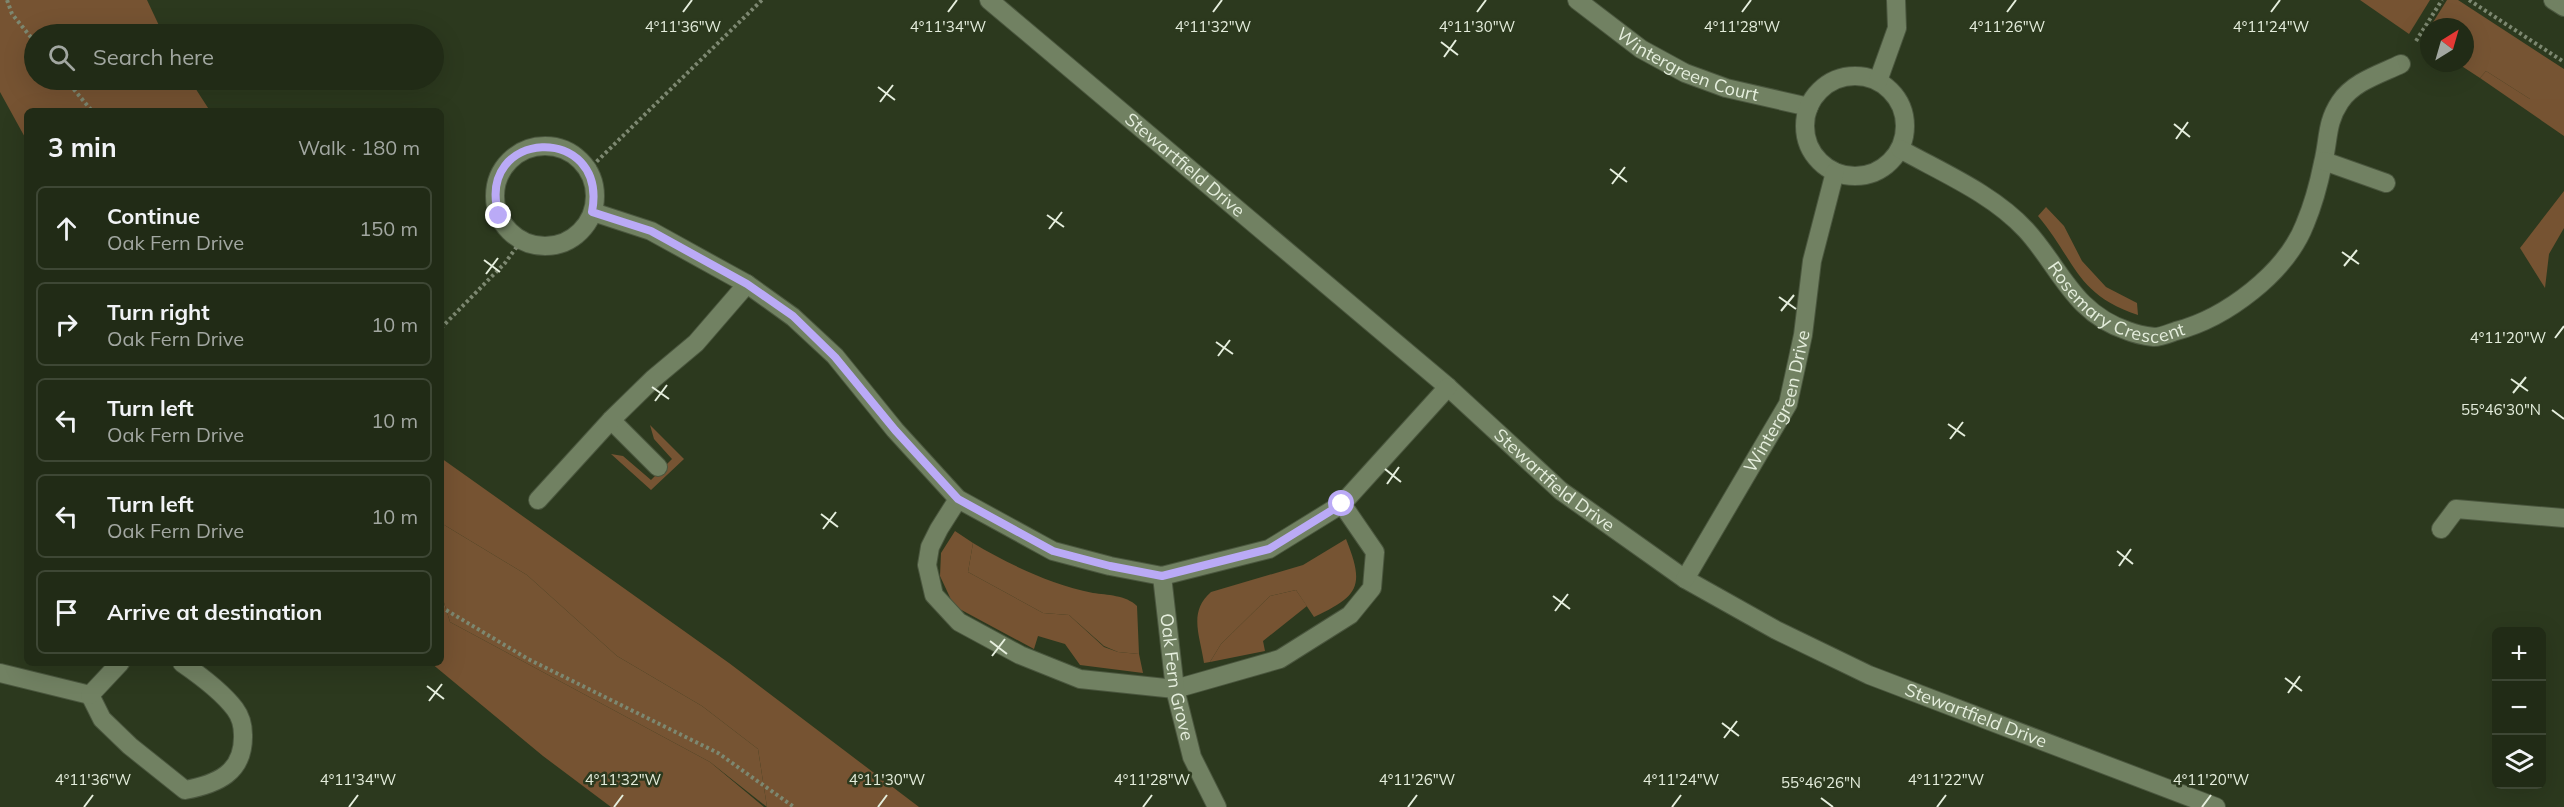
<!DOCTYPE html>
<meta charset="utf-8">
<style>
body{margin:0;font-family:Mulish,sans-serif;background:#2d3723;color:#f1f3f6}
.controls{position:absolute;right:18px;bottom:18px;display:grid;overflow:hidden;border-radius:9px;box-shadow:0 6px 24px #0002}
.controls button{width:54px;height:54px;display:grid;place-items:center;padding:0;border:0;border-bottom:2px solid #3e4735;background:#212b16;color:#f1f3f6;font:30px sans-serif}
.compass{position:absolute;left:2420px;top:18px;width:54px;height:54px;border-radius:50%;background:#212b16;box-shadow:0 6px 24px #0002;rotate:37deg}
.stop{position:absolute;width:18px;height:18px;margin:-14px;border:4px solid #baaaf6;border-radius:50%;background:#fff}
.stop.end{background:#baaaf6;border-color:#fff;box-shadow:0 2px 6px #0008}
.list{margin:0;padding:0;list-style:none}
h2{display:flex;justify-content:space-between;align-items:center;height:78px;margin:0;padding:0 24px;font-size:26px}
h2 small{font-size:20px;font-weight:400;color:#a2a7a1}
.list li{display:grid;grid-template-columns:39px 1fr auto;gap:18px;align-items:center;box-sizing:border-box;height:84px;margin:0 12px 12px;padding:0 12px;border:2px solid #3e4735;border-radius:9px}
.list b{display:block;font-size:22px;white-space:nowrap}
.list p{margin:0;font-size:20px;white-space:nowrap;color:#a2a7a1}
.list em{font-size:20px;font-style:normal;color:#a2a7a1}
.icon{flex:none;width:33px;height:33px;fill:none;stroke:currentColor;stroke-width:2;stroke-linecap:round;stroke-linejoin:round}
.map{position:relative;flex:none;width:2564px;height:807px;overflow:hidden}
.search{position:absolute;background:#212b16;box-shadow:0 6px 24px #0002;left:24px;top:24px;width:420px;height:66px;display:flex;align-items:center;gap:15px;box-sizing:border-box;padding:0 21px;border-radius:33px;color:#a2a7a1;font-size:22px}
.panel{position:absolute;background:#212b16;box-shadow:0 6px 24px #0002;left:24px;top:108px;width:420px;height:558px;border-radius:9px}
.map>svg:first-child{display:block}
.green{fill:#765433}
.forest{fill:#765332}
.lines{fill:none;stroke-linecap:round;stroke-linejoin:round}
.service-casing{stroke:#4a563e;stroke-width:20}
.minor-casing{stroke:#4a563e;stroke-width:20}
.tertiary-casing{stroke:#4a563e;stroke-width:20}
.path{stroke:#7d8871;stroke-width:4;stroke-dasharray:3 3;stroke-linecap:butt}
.service{stroke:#718162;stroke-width:18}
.minor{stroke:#718162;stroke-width:18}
.tertiary{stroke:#718162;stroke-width:18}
.route{stroke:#baaaf6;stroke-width:8}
.ticks{fill:none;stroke:#e5eedd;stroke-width:2}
.labels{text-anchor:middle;stroke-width:5;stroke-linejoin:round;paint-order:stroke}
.street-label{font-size:18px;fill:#e5eedd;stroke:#2c391e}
.ticks-label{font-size:15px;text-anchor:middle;fill:#e5eedd;stroke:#2c391e;stroke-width:5;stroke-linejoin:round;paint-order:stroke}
</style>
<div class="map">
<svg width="2564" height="807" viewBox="0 0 2564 807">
<rect width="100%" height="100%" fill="#2c391e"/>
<g class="green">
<polygon points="2447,0 2458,0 2564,69 2564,99 2530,99 2486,71 2480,78 2457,63 2465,63 2465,27 2430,27"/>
<path d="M2046 207 2064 226 2082 261 2106 287 2137 303 2138 315C2075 294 2076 261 2038 216Z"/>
<polygon points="650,425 684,459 651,490 611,454 623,456 651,480 672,459 654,439"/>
<polygon points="441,523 527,575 617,656 702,706 758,749 767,807 710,762 450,622 441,593"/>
<path d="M1346 539C1365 586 1359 596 1314 617L1296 590 1270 596 1221 644 1210 662 1204 663C1200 635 1188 612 1211 592L1303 565Z"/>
<path d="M973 543C1010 565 1050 584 1093 593 1107 595 1126 595 1137 606L1139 654 1118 652 1104 646 1069 615 1043 613 968 572Z"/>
</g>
<g class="forest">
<polygon points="0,0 147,0 163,34 34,34 34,80 190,80 210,111 27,111 27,141 0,92"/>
<polygon points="2360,0 2430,0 2409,34"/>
<polygon points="2486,71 2530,99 2564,99 2564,136 2480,78"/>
<polygon points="2564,191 2564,228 2549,254 2545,288 2520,248"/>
<polygon points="441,458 729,663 919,807 767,807 758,749 702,706 617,656 527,575 441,523"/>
<polygon points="955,531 973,543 968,572 1043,613 1069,615 1104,647 1118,652 1139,654 1143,673 1080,665 1065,644 1038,636 1034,649 954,606 940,576 941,553"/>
<polygon points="1296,590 1307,606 1263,641 1265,651 1210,662 1221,644 1270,596"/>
<polygon points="441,593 450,622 710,762 764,807 611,807 543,756 431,663 441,663"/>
</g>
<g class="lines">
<defs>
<g id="service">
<polyline points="958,499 939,529 930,547 927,565 934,595 959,622 1020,655 1080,679 1175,689 1280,659 1350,615 1372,588 1375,552 1342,504"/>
<polyline points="2441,529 2456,509 2564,518"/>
</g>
<g id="minor">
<path id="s1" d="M989 0 1448 387 1561 491 1685 579 1776 630 1869 675 2216 807"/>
<path id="s2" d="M1577 0 1641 49 1685 73 1726 88 1809 107"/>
<circle cx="1855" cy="126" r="50"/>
<polyline points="1878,81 1897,28 1896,0"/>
<circle cx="545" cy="196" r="50"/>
<path id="s3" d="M1900 149C1943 173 1993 194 2026 230 2060 267 2073 313 2128 331 2135 334 2146 336 2154 337 2161 337 2170 333 2176 331 2226 318 2286 273 2305 224 2313 205 2319 183 2323 163 2329 139 2326 123 2340 102 2353 82 2380 74 2401 64"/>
<polyline points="2324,161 2386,183"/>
<polyline points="593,212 651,231 747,284 793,317 835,356 895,430 958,499 1053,551 1110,566 1162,576 1269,549 1342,504 1448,387"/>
<polyline points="611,420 658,467"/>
<polyline points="538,500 611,420 653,379 696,343 747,284"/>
<path id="s4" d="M1162 576 1175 689 1192 757 1217 807"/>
<path id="s5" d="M1685 579 1788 404 1803 335 1812 261 1835 172"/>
<polyline points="0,673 90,695"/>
<path d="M90 695 102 719 130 746 185 790C217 784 244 773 243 735 243 726 241 717 235 709 223 693 198 674 182 663"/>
<polyline points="90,695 120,663"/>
</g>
<polyline id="tertiary" points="2553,0 2564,7"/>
</defs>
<use href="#service" class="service-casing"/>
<use href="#minor" class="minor-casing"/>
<use href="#tertiary" class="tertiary-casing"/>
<g class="path">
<polyline points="7,0 12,14 34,41"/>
<polyline points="2469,0 2564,62"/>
<polyline points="2416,41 2442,0"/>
<polyline points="66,80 92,111"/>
<polyline points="588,170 762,0"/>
<polyline points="441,328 505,263 521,241"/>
<polyline points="441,607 528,659 718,753 794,807"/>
</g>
<use href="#service" class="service"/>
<use href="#minor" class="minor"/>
<use href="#tertiary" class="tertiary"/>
</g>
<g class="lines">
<path class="route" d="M499 216C473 128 609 122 592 212L651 231 747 284 793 316 835 357 895 430 958 499 1053 551 1110 566 1162 576 1269 549 1342 504"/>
</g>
<path class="ticks" d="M683 12 692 0M948 12 957 0M1213 12 1222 0M1477 12 1486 0M1742 12 1751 0M2007 12 2016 0M2271 12 2280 0M1441 42 1458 55M1444 57 1456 40M878 87 895 100M880 102 893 85M2174 124 2190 137M2176 139 2188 122M1610 169 1627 182M1612 184 1625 167M1047 215 1064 227M1049 229 1062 212M2342 252 2359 264M484 260 500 272M2344 266 2357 250M486 274 498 258M1779 297 1796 309M1781 311 1794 295M2555 338 2564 326M1216 342 1233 354M1218 356 1230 340M2511 379 2528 391M652 387 669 399M2513 393 2526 377M655 401 667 385M2552 410 2564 419M1948 424 1965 436M1950 439 1963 422M1385 469 1401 482M1387 484 1399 467M821 514 838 527M823 529 836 512M2117 551 2133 564M2119 566 2131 549M1553 596 1570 609M1555 611 1568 594M990 641 1007 654M992 656 1005 639M2285 678 2302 691M427 686 444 699M2288 693 2300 676M429 701 442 684M1722 723 1739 736M1724 738 1737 721M1821 798 1833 807M84 807 93 795M349 807 358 795M614 807 623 795M878 807 887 795M1143 807 1152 795M1408 807 1417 795M1672 807 1681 795M1937 807 1946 795M2202 807 2211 795"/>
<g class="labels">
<g class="street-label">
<text dy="6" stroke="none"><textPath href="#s2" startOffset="130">Wintergreen Court</textPath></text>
<text dy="6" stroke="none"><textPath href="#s1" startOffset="256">Stewartfield Drive</textPath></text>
<text dy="6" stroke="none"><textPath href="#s3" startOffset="274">Rosemary Crescent</textPath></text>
<text dy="6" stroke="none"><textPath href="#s5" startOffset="202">Wintergreen Drive</textPath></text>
<text dy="6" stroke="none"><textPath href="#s1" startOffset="742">Stewartfield Drive</textPath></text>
<text dy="6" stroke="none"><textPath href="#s4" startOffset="102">Oak Fern Grove</textPath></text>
<text dy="6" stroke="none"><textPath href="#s1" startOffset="1228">Stewartfield Drive</textPath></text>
</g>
</g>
<g class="ticks-label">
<text x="683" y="32">4°11'36"W</text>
<text x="948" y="32">4°11'34"W</text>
<text x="1213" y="32">4°11'32"W</text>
<text x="1477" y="32">4°11'30"W</text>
<text x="1742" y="32">4°11'28"W</text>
<text x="2007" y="32">4°11'26"W</text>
<text x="2271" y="32">4°11'24"W</text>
<text x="2508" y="343">4°11'20"W</text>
<text x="2501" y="415">55°46'30"N</text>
<text x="93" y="785">4°11'36"W</text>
<text x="358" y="785">4°11'34"W</text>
<text x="623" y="785">4°11'32"W</text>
<text x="887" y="785">4°11'30"W</text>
<text x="1152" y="785">4°11'28"W</text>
<text x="1417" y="785">4°11'26"W</text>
<text x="1681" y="785">4°11'24"W</text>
<text x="1946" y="785">4°11'22"W</text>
<text x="2211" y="785">4°11'20"W</text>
<text x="1821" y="788">55°46'26"N</text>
</g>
</svg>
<div class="controls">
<button>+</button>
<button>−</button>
<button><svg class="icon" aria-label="layers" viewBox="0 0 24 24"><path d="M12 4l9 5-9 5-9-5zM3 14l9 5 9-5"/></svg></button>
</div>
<svg class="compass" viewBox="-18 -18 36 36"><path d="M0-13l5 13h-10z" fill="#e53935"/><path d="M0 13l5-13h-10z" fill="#a2a7a1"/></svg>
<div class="stop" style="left:1342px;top:504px"></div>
<div class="stop end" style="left:499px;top:216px"></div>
<div class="search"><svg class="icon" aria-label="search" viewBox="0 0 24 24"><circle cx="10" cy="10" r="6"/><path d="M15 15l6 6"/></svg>Search here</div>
<section class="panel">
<h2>3 min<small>Walk · 180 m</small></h2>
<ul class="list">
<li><svg class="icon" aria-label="ahead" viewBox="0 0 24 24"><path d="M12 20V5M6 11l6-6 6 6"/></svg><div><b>Continue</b><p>Oak Fern Drive</p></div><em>150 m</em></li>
<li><svg class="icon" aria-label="right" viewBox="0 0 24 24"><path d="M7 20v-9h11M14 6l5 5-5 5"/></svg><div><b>Turn right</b><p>Oak Fern Drive</p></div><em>10 m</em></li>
<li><svg class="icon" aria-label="left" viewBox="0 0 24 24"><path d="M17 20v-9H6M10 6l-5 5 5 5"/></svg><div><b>Turn left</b><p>Oak Fern Drive</p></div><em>10 m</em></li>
<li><svg class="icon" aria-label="left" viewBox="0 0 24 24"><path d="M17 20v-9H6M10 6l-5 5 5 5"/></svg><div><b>Turn left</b><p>Oak Fern Drive</p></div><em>10 m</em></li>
<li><svg class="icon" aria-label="arrive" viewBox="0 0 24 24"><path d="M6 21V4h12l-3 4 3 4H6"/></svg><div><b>Arrive at destination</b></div></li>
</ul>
</section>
</div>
